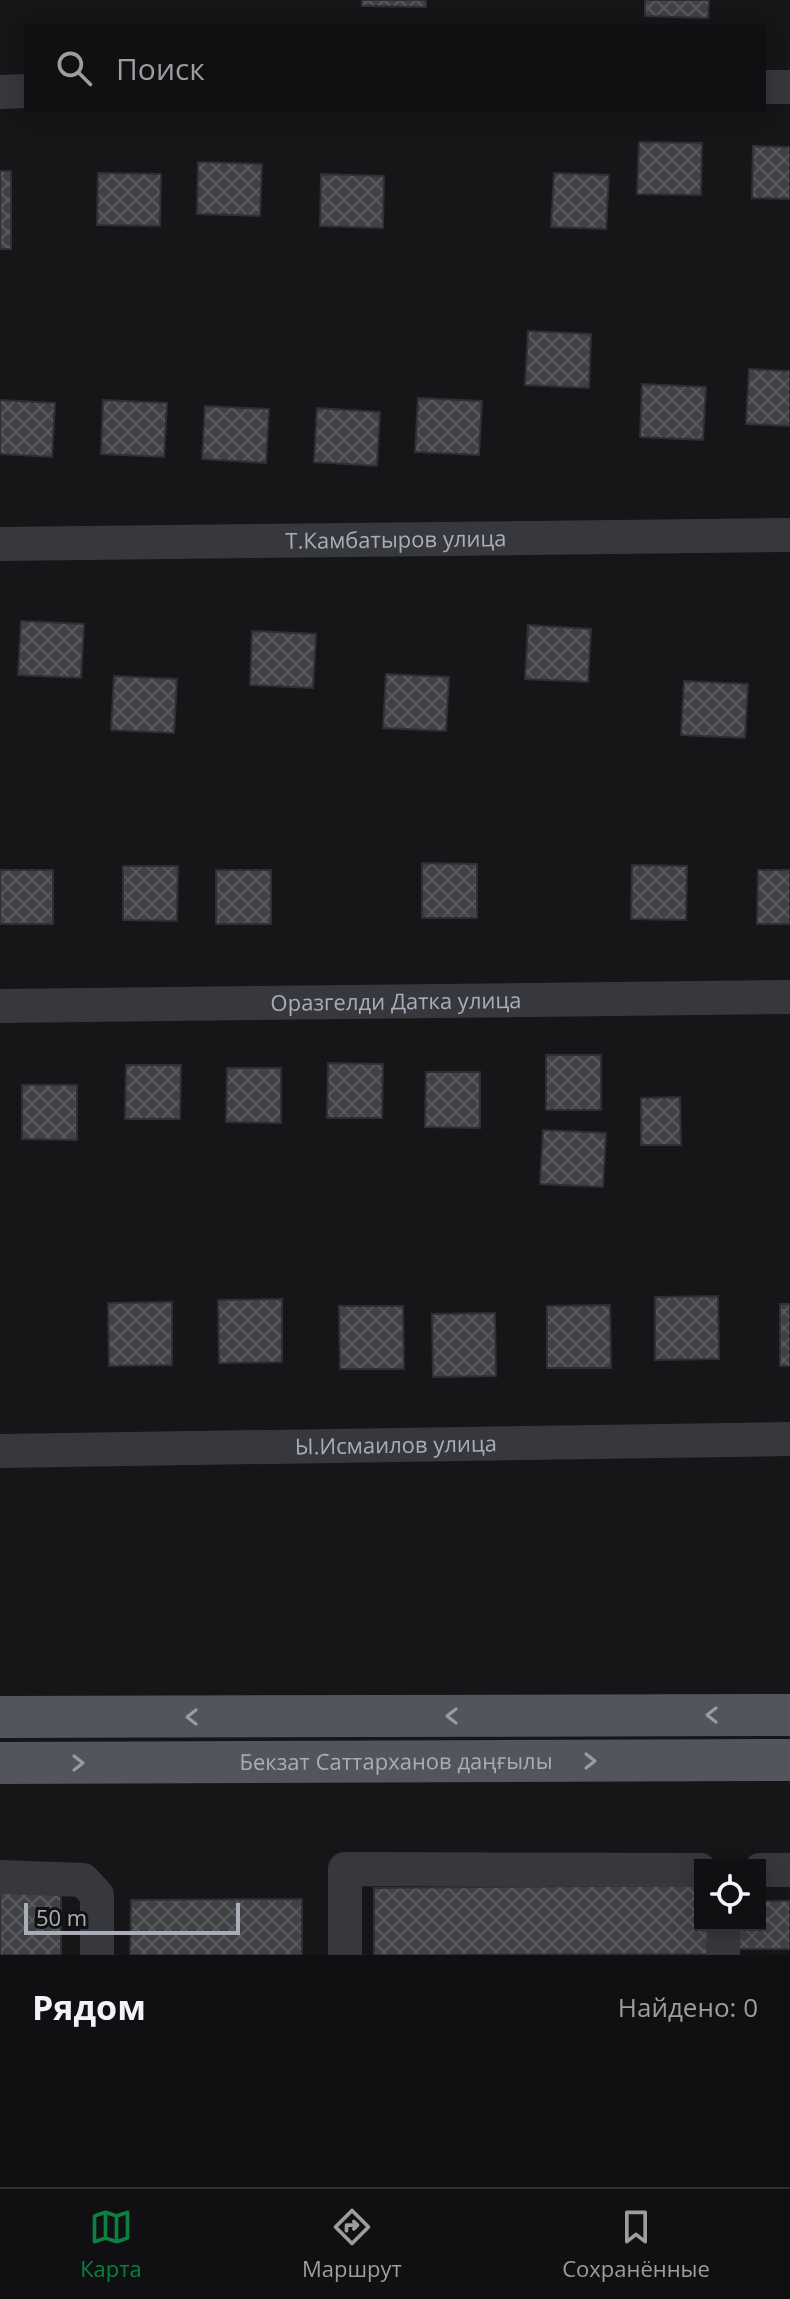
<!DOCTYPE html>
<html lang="ru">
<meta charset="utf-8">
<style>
body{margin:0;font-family:"Open Sans",sans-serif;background:#19191b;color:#f1f3f6}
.controls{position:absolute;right:24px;bottom:24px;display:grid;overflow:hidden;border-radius:0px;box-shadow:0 4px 20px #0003}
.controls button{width:72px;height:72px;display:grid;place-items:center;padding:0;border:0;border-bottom:2px solid #303032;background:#101012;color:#f1f3f6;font:40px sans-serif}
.scale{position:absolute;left:24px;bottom:20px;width:216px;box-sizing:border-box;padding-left:8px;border:4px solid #a8adb8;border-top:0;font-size:22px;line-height:28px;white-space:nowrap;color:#a8adb8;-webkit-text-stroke:6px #111113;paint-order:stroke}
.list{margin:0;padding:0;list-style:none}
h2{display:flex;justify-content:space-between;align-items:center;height:104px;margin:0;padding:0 32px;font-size:34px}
h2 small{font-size:26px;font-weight:400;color:#9c9d9f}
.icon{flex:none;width:44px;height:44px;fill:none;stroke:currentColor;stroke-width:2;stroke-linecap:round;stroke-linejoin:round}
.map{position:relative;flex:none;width:790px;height:1955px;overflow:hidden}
.search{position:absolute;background:#101012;box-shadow:0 4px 20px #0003;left:24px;right:24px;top:24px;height:88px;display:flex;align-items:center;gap:20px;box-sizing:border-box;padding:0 28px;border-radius:0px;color:#9c9d9f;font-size:30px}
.sheet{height:232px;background:#101012}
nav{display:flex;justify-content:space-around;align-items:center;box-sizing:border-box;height:112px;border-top:2px solid #303032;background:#101012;font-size:22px;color:#9c9d9f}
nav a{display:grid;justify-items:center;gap:4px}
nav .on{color:#0b8043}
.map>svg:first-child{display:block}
.building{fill:url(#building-cross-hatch);stroke:#303034;stroke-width:2}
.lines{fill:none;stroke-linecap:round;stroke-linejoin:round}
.minor{stroke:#37383d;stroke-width:34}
.major{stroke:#53555c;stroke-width:42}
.oneway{stroke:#979ba6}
.labels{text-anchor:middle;stroke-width:8;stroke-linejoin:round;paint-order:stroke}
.street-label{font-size:22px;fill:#a8adb8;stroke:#111113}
</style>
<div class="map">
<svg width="790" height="1955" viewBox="0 0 790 1955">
<defs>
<pattern id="building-cross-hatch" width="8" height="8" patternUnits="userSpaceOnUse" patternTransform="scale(2)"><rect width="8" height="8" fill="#404145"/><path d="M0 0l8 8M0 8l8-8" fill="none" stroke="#595a5e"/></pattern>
</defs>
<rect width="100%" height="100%" fill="#161618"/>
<g class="building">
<polygon points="362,0 426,0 426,7 362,6"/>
<polygon points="645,0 709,0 708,18 645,16"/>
<polygon points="639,142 702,143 701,195 637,194"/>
<polygon points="753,146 790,147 790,199 752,198"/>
<polygon points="198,162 262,164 260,216 197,214"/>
<rect x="0" y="171" width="11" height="78"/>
<polygon points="98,173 161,174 160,226 97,225"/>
<polygon points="554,173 609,175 606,229 551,227"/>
<polygon points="321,174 384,176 383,228 320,226"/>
<polygon points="528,331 591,334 589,388 525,385"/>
<polygon points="749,369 790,371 790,426 746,424"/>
<polygon points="642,384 706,387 703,440 640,437"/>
<polygon points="418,398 482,401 479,455 415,452"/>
<polygon points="0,400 55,403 52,457 0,454"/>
<polygon points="103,400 167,403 164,457 101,454"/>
<polygon points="205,406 269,409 266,463 202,459"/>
<polygon points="317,408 380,412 377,466 314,462"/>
<polygon points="21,621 84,624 81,678 18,675"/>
<polygon points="528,625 591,629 588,682 525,679"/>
<polygon points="252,631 316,634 313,688 250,685"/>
<polygon points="386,674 449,677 446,731 383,728"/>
<polygon points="114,676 177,679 174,733 111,730"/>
<polygon points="684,681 748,684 745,738 681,735"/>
<polygon points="422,863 477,864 477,918 422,918"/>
<polygon points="632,865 687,866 686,920 631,919"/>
<polygon points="123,866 178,866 177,921 123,920"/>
<rect x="0" y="870" width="53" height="54"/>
<rect x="216" y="870" width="55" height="54"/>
<polygon points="758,870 790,870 790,924 757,924"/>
<rect x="546" y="1055" width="55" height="55"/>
<polygon points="328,1063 383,1064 382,1118 327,1118"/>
<polygon points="126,1065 181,1065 180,1119 125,1119"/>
<polygon points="227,1068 281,1068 281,1123 226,1122"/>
<polygon points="426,1072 480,1072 480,1128 425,1127"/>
<polygon points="22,1085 77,1085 77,1140 22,1139"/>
<polygon points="680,1097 681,1145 641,1145 641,1098"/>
<polygon points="543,1130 606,1133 603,1187 540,1184"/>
<polygon points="718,1296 719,1359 655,1360 655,1297"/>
<polygon points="282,1299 282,1362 219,1363 218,1300"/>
<polygon points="172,1302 172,1365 109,1366 108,1303"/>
<rect x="780" y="1304" width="10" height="62"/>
<polygon points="610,1305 611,1368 547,1368 547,1306"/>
<polygon points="339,1306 403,1306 404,1369 340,1369"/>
<polygon points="495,1313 496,1376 433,1377 432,1314"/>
<rect x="0" y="1879" width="61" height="76"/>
<polygon points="700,1885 700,1925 708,1925 708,1954 374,1955 374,1888"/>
<polygon points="302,1899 302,1955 130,1955 131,1900"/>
<polygon points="760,1901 790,1901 790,1949 737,1949 737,1925 760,1925"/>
</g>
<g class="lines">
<g class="minor">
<polyline points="764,87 790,87"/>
<polyline points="0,92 26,91"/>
<path id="s1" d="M0 544 790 535"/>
<path id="s2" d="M0 1006 790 997"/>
<path id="s3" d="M0 1451 790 1439"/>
<polyline points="760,1870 790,1870"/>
<polyline points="0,1877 83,1880 97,1895 97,1955"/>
<polyline points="345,1955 345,1869 700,1870"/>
<polyline points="723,1955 724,1925"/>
</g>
<g class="major">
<polyline points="0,1717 790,1715"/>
<path id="s4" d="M0 1763 790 1760"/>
</g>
</g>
<defs><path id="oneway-chevron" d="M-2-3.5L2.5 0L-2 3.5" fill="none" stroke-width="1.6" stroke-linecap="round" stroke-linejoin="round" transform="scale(2)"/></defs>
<g class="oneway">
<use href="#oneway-chevron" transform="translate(712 1715) rotate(180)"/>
<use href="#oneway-chevron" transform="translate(452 1716) rotate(180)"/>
<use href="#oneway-chevron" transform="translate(192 1717) rotate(180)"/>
<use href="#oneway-chevron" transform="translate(590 1761)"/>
<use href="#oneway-chevron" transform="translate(78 1763)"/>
</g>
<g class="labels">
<g class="street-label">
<text dy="8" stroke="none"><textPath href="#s1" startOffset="396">Т.Камбатыров улица</textPath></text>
<text dy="8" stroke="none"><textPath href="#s2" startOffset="396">Оразгелди Датка улица</textPath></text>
<text dy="8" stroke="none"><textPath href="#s3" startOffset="396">Ы.Исмаилов улица</textPath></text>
<text dy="8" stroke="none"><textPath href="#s4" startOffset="396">Бекзат Саттарханов даңғылы</textPath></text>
</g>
</g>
</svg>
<div class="controls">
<button><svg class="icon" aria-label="locate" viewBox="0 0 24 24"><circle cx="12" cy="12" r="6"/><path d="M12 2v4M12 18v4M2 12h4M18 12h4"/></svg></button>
</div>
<div class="scale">50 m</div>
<div class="search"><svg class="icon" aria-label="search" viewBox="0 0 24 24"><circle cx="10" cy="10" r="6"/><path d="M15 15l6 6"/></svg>Поиск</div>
</div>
<section class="sheet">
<h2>Рядом<small>Найдено: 0</small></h2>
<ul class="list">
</ul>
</section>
<nav>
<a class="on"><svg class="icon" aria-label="map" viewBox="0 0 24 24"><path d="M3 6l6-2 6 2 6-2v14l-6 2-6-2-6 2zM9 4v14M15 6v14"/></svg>Карта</a>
<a><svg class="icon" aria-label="directions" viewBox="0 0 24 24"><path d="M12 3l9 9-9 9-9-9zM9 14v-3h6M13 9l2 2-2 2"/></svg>Маршрут</a>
<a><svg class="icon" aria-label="saved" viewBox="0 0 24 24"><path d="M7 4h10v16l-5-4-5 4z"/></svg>Сохранённые</a>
</nav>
